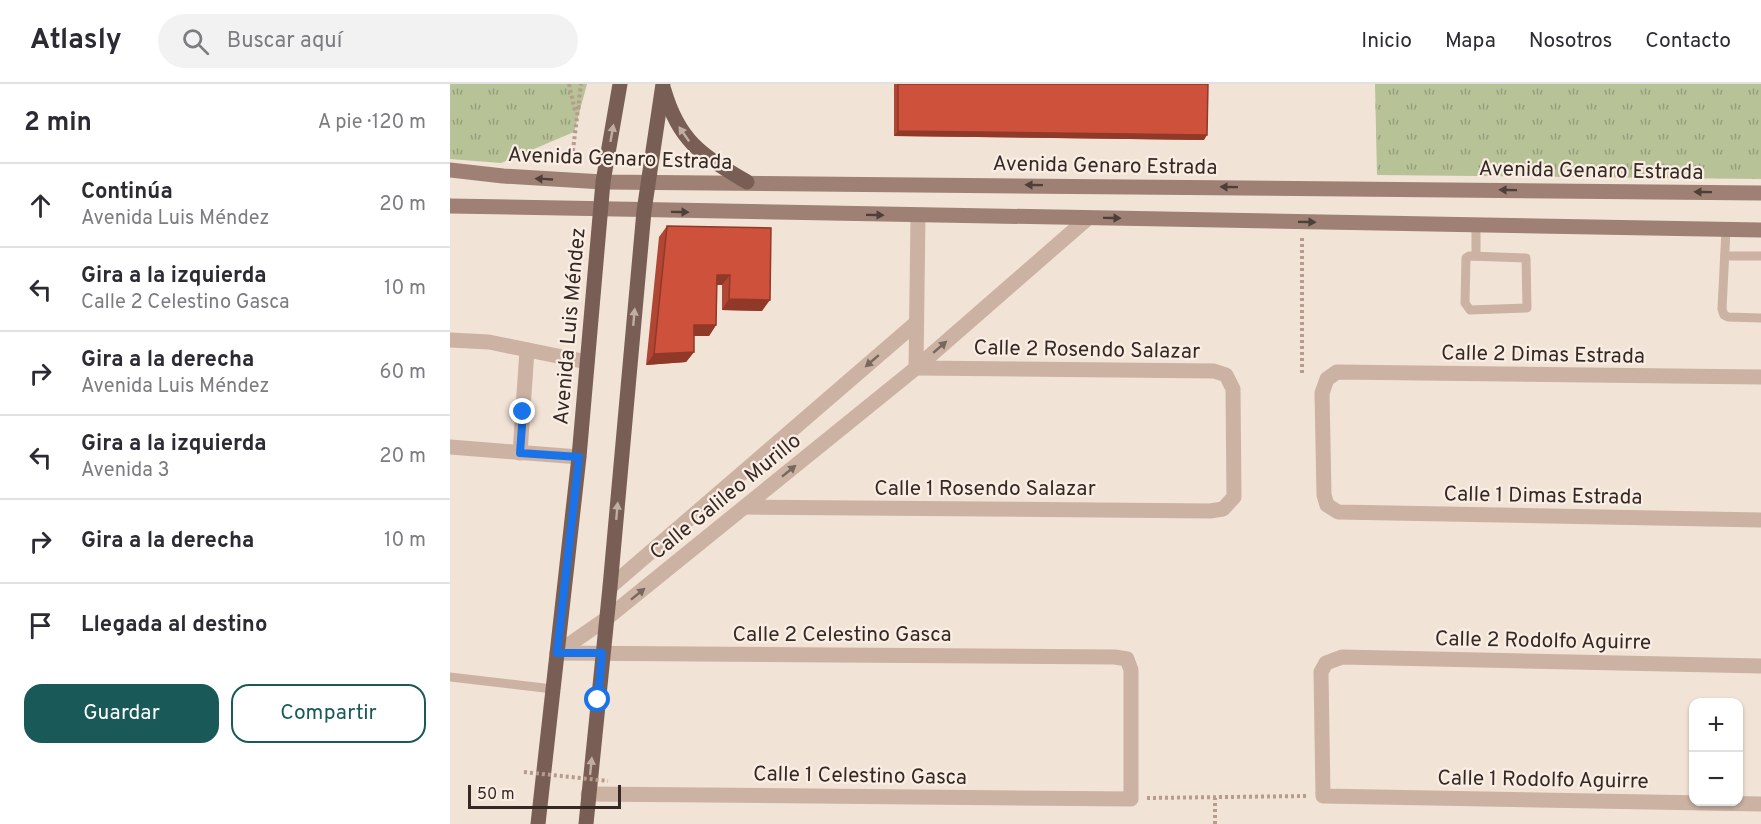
<!DOCTYPE html>
<html lang="es">
<meta charset="utf-8">
<style>
body{margin:0;font-family:Overpass,sans-serif;background:#f2f2f3;color:#2b2b33}
.controls{position:absolute;right:18px;bottom:18px;display:grid;overflow:hidden;border-radius:12px;box-shadow:0 2px 4px #0004}
.controls button{width:54px;height:54px;display:grid;place-items:center;padding:0;border:0;border-bottom:2px solid #e1e1e2;background:#fff;color:#2b2b33;font:30px sans-serif}
.scale{position:absolute;left:18px;bottom:15px;width:153px;box-sizing:border-box;padding-left:6px;border:3px solid #352925;border-top:0;font-size:16px;line-height:21px;white-space:nowrap;color:#352925;-webkit-text-stroke:4px #faeee4;paint-order:stroke}
.stop{position:absolute;width:18px;height:18px;margin:-14px;border:4px solid #1a73e8;border-radius:50%;background:#fff}
.stop.end{background:#1a73e8;border-color:#fff;box-shadow:0 2px 6px #0008}
.list{margin:0;padding:0;list-style:none}
h2{display:flex;justify-content:space-between;align-items:center;height:78px;margin:0;padding:0 24px;font-size:26px}
h2 small{font-size:20px;font-weight:400;color:#7c7c81}
.list li{display:grid;grid-template-columns:39px 1fr auto;gap:18px;align-items:center;box-sizing:border-box;height:84px;padding:0 24px;border-top:2px solid #e1e1e2}
.list b{display:block;font-size:22px;white-space:nowrap}
.list p{margin:0;font-size:20px;white-space:nowrap;color:#7c7c81}
.list em{font-size:20px;font-style:normal;color:#7c7c81}
.actions{display:flex;gap:12px;padding:18px 24px}
.actions a{flex:1;padding:14px 0;border:2px solid #195958;border-radius:18px;text-align:center;font-size:21px;color:#195958}
.actions .main{background:#195958;color:#fff}
.icon{flex:none;width:33px;height:33px;fill:none;stroke:currentColor;stroke-width:2;stroke-linecap:round;stroke-linejoin:round}
.map{position:relative;flex:none;width:1311px;height:740px;overflow:hidden}
header{display:flex;align-items:center;gap:36px;box-sizing:border-box;height:84px;padding:0 30px;background:#fff;border-bottom:2px solid #e1e1e2}
header strong{font-size:28px}
nav{display:flex;gap:33px;margin-inline-start:auto;font-size:21px}
.search{width:420px;height:54px;background:#f2f2f3;display:flex;align-items:center;gap:15px;box-sizing:border-box;padding:0 21px;border-radius:33px;color:#7c7c81;font-size:22px}
main{display:flex}
aside{flex:1;background:#fff}
.map>svg:first-child{display:block}
.park{fill:url(#park-tufts)}
.lines{fill:none;stroke-linecap:round;stroke-linejoin:round}
.path{stroke:#b79b8d;stroke-width:4;stroke-dasharray:3 3;stroke-linecap:butt}
.lane{stroke:#cbb2a3;stroke-width:9}
.street{stroke:#cbb2a3;stroke-width:15}
.secondary{stroke:#9e8074;stroke-width:15}
.primary{stroke:#785e55;stroke-width:15}
.path-bridge{stroke:#b79b8d;stroke-width:4;stroke-dasharray:3 3;stroke-linecap:butt}
.wall{fill:#b04633}
.shaded-wall{fill:#903929}
.building{fill:#cd513b;stroke:#903929;stroke-width:1.5}
.oneway{fill:#c0ada4}
.oneway2{fill:#4f3f39}
.oneway3{fill:#78675e}
.route{stroke:#1a73e8;stroke-width:8}
.labels{text-anchor:middle;stroke-width:4.5;stroke-linejoin:round;paint-order:stroke}
.street-label{font-size:21px;fill:#352925;stroke:#faeee4}
</style>
<header>
<strong>Atlasly</strong>
<div class="search"><svg class="icon" aria-label="search" viewBox="0 0 24 24"><circle cx="10" cy="10" r="6"/><path d="M15 15l6 6"/></svg>Buscar aquí</div>
<nav><a>Inicio</a><a>Mapa</a><a>Nosotros</a><a>Contacto</a></nav>
</header>
<main>
<aside>
<h2>2 min<small>A pie · 120 m</small></h2>
<ul class="list">
<li><svg class="icon" aria-label="ahead" viewBox="0 0 24 24"><path d="M12 20V5M6 11l6-6 6 6"/></svg><div><b>Continúa</b><p>Avenida Luis Méndez</p></div><em>20 m</em></li>
<li><svg class="icon" aria-label="left" viewBox="0 0 24 24"><path d="M17 20v-9H6M10 6l-5 5 5 5"/></svg><div><b>Gira a la izquierda</b><p>Calle 2 Celestino Gasca</p></div><em>10 m</em></li>
<li><svg class="icon" aria-label="right" viewBox="0 0 24 24"><path d="M7 20v-9h11M14 6l5 5-5 5"/></svg><div><b>Gira a la derecha</b><p>Avenida Luis Méndez</p></div><em>60 m</em></li>
<li><svg class="icon" aria-label="left" viewBox="0 0 24 24"><path d="M17 20v-9H6M10 6l-5 5 5 5"/></svg><div><b>Gira a la izquierda</b><p>Avenida 3</p></div><em>20 m</em></li>
<li><svg class="icon" aria-label="right" viewBox="0 0 24 24"><path d="M7 20v-9h11M14 6l5 5-5 5"/></svg><div><b>Gira a la derecha</b></div><em>10 m</em></li>
<li><svg class="icon" aria-label="arrive" viewBox="0 0 24 24"><path d="M6 21V4h12l-3 4 3 4H6"/></svg><div><b>Llegada al destino</b></div></li>
</ul>
<div class="actions"><a class="main">Guardar</a><a>Compartir</a></div>
</aside>
<div class="map">
<svg width="1311" height="740" viewBox="0 0 1311 740">
<defs>
<pattern id="park-tufts" width="24" height="20" patternUnits="userSpaceOnUse" patternTransform="scale(1.5)"><rect width="24" height="20" fill="#b7c297"/><path d="M3 7l-1-3M5 7V3M7 7l1-3M15 17l-1-3M17 17v-4M19 17l1-3" fill="none" stroke="#969e7b"/></pattern>
</defs>
<rect width="100%" height="100%" fill="#f2e3d7"/>
<g class="park">
<polygon points="0,0 137,0 124,48 51,79 0,75"/>
<polygon points="925,0 1311,0 1311,95 927,91"/>
</g>
<g class="lines">
<g class="path">
<polyline points="119,0 125,27"/>
<polyline points="124,79 123,66 131,0"/>
<polyline points="852,289 852,154"/>
<polyline points="697,714 857,712"/>
<polyline points="765,740 765,714"/>
</g>
<g class="lane">
<polyline points="1276,146 1272,225 1274,231 1278,233 1311,234"/>
<polygon points="1019,172 1076,174 1077,224 1020,226 1015,219 1016,174"/>
<polyline points="1026,172 1026,141"/>
<polyline points="1275,172 1311,172"/>
<polyline points="0,593 103,605"/>
</g>
<g class="street">
<polyline points="0,256 39,258 137,278"/>
<polyline points="1311,293 887,288 877,295 872,309 874,411 877,421 888,428 1311,436"/>
<polyline points="0,363 129,373"/>
<polyline points="70,369 77,266"/>
<polyline points="295,423 760,427 773,425 784,413 783,305 776,291 764,287 466,284 468,132"/>
<polyline points="160,503 466,239"/>
<polyline points="107,569 665,573 677,575 681,586 681,715 138,710"/>
<polyline points="107,569 156,535 466,284 638,134"/>
<polyline points="1311,582 892,573 876,579 871,588 873,712 1311,720"/>
</g>
<g class="secondary">
<polyline points="0,86 53,92 153,98 1311,109"/>
<polyline points="0,122 1311,146"/>
</g>
<g class="primary">
<path d="M214 6C229 58 252 71 297 98"/>
<polyline points="88,740 129,373 153,98 170,0"/>
<polyline points="136,740 160,503 194,127 213,0"/>
</g>
<polyline class="path-bridge" points="74,688 158,697"/>
</g>
<g class="wall">
<polygon points="444,0 758,0 754,56 444,52"/>
<polygon points="217,142 321,144 312,227 272,226 272,201 267,201 266,241 259,252 244,252 244,268 236,278 196,281 209,153"/>
</g>
<g class="shaded-wall">
<polygon points="448,47 757,51 754,56 444,52"/>
<polygon points="267,191 280,191 272,201 260,201"/>
<polygon points="279,215 320,216 312,227 272,226"/>
<polygon points="244,241 266,241 259,252 237,252"/>
<polygon points="244,268 236,278 196,281 204,270"/>
</g>
<g class="building">
<polygon points="448,0 758,0 757,51 448,47"/>
<polygon points="217,142 321,144 320,216 279,215 280,191 267,191 266,241 244,241 244,268 204,270"/>
</g>
<defs><path id="oneway-solid" d="M-6-.8H1V-3.2L6.5 0L1 3.2V.8H-6Z" transform="scale(1.5)"/></defs>
<g class="oneway">
<use href="#oneway-solid" transform="translate(162 49) rotate(-80)"/>
<use href="#oneway-solid" transform="translate(234 50) rotate(-125)"/>
<use href="#oneway-solid" transform="translate(184 233) rotate(-85)"/>
<use href="#oneway-solid" transform="translate(167 427) rotate(-85)"/>
<use href="#oneway-solid" transform="translate(141 682) rotate(-84)"/>
</g>
<g class="oneway2">
<use href="#oneway-solid" transform="translate(94 95) rotate(-177)"/>
<use href="#oneway-solid" transform="translate(584 101) rotate(-179)"/>
<use href="#oneway-solid" transform="translate(779 103) rotate(-179)"/>
<use href="#oneway-solid" transform="translate(1058 106) rotate(-179)"/>
<use href="#oneway-solid" transform="translate(1253 108) rotate(-179)"/>
<use href="#oneway-solid" transform="translate(230 128) rotate(1)"/>
<use href="#oneway-solid" transform="translate(425 131) rotate(1)"/>
<use href="#oneway-solid" transform="translate(662 134) rotate(1)"/>
<use href="#oneway-solid" transform="translate(857 138) rotate(1)"/>
</g>
<g class="oneway3">
<use href="#oneway-solid" transform="translate(490 263) rotate(-41)"/>
<use href="#oneway-solid" transform="translate(422 277) rotate(139)"/>
<use href="#oneway-solid" transform="translate(339 387) rotate(-39)"/>
<use href="#oneway-solid" transform="translate(188 510) rotate(-39)"/>
</g>
<g class="lines">
<polyline class="route" points="73,328 70,369 129,373 107,569 152,569 148,616"/>
</g>
<g class="labels">
<g class="street-label">
<text transform="translate(170 74) rotate(2)" y="7">Avenida Genaro Estrada</text>
<text transform="translate(655 81) rotate(1)" y="7">Avenida Genaro Estrada</text>
<text transform="translate(1141 86) rotate(1)" y="7">Avenida Genaro Estrada</text>
<text transform="translate(119 242) rotate(-85)" y="7">Avenida Luis Méndez</text>
<text transform="translate(637 265) rotate(1)" y="7">Calle 2 Rosendo Salazar</text>
<text transform="translate(1093 270) rotate(1)" y="7">Calle 2 Dimas Estrada</text>
<text x="535" y="411">Calle 1 Rosendo Salazar</text>
<text transform="translate(1093 411) rotate(1)" y="7">Calle 1 Dimas Estrada</text>
<text transform="translate(275 412) rotate(-39)" y="7">Calle Galileo Murillo</text>
<text x="392" y="557">Calle 2 Celestino Gasca</text>
<text transform="translate(1093 556) rotate(1)" y="7">Calle 2 Rodolfo Aguirre</text>
<text transform="translate(410 691) rotate(1)" y="7">Calle 1 Celestino Gasca</text>
<text transform="translate(1093 695) rotate(1)" y="7">Calle 1 Rodolfo Aguirre</text>
</g>
</g>
</svg>
<div class="controls">
<button>+</button>
<button>−</button>
</div>
<div class="scale">50 m</div>
<div class="stop" style="left:148px;top:616px"></div>
<div class="stop end" style="left:73px;top:328px"></div>
</div>
</main>
